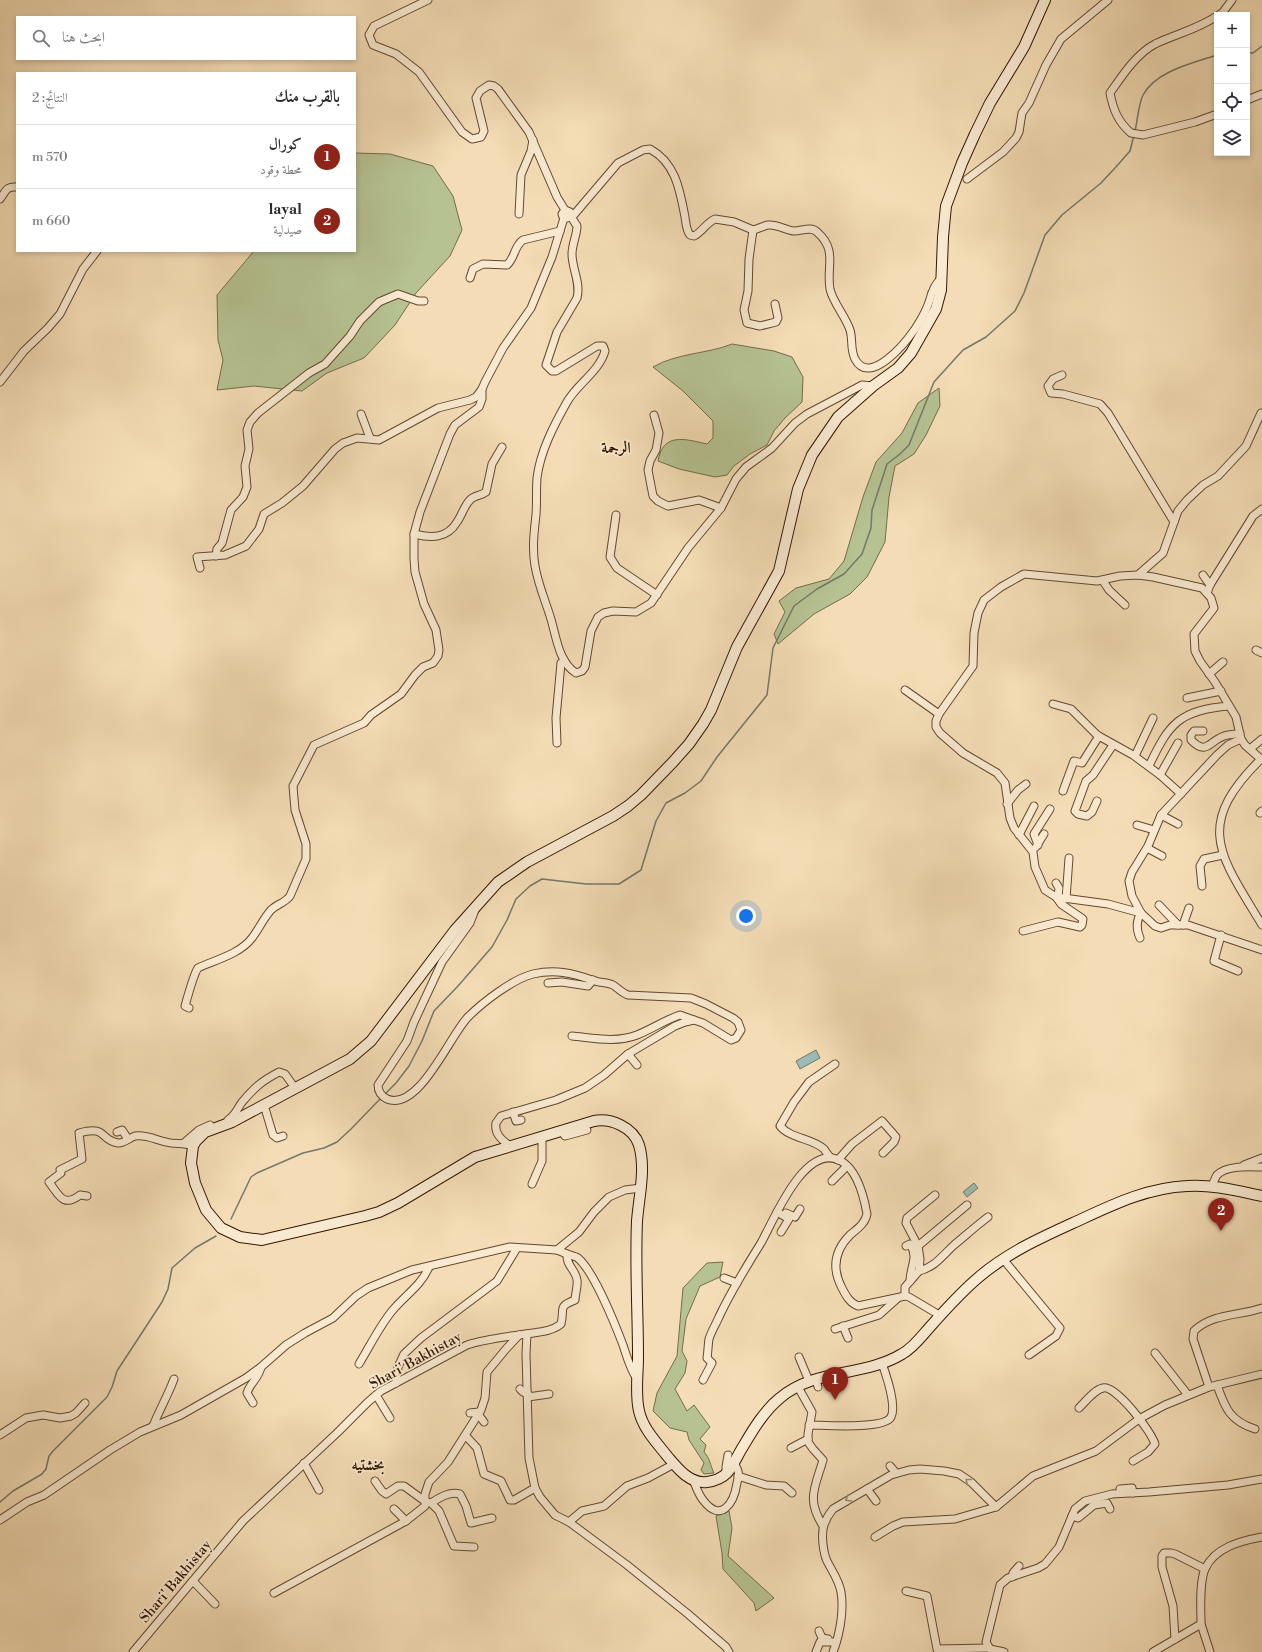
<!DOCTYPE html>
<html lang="ar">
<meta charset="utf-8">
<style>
body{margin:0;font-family:"Libre Bodoni",Amiri,serif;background:#f7f7f7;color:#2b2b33;direction:rtl}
.controls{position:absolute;right:12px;top:12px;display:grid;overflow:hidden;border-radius:0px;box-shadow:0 2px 6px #0003}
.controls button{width:36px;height:36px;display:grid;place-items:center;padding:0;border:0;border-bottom:1px solid #e1e1e2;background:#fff;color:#2b2b33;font:20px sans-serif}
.you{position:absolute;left:746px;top:916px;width:14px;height:14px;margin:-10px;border:3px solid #fff;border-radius:50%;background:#1a73e8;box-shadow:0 0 0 6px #1a73e833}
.badge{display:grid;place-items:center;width:26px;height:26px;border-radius:50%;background:#8f2418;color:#fff;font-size:13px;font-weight:700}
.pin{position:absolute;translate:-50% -33px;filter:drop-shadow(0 1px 2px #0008)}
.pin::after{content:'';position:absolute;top:21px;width:14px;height:12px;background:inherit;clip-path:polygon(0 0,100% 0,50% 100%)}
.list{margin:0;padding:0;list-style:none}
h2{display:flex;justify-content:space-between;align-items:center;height:52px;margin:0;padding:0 16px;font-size:17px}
h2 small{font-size:13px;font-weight:400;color:#7c7c81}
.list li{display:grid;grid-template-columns:26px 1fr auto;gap:12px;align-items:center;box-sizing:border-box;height:64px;padding:0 16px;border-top:1px solid #e1e1e2}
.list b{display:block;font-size:15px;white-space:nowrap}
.list p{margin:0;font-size:13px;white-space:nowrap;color:#7c7c81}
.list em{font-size:13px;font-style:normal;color:#7c7c81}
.icon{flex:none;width:22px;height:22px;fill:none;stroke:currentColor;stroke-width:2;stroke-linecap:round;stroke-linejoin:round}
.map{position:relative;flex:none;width:1262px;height:1652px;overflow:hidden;direction:ltr}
.search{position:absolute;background:#fff;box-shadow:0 2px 6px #0003;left:16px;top:16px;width:340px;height:44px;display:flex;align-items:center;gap:10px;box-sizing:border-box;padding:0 14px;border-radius:0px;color:#7c7c81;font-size:15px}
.panel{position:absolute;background:#fff;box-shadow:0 2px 6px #0003;left:16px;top:72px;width:340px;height:180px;border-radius:0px;direction:rtl}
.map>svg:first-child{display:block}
.green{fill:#b6c292;stroke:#746c49}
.water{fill:#9cbbb4;stroke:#72796c}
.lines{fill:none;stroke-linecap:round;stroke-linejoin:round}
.stream{stroke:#72796c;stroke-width:1.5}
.minor-casing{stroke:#63482e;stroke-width:9}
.secondary-casing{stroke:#331700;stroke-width:12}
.minor{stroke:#f8e9d0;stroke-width:7}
.secondary{stroke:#f8e9d0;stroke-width:10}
.oneway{stroke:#9f8a72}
.labels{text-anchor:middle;stroke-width:3.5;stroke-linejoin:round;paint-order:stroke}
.street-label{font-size:14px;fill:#331700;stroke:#f8e9d0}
.quarter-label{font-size:16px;font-weight:bold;fill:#331700;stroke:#f8e9d0}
</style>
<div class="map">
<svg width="1262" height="1652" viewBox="0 0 1262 1652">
<rect width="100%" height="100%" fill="#f4ddb6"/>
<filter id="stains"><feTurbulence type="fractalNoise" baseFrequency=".005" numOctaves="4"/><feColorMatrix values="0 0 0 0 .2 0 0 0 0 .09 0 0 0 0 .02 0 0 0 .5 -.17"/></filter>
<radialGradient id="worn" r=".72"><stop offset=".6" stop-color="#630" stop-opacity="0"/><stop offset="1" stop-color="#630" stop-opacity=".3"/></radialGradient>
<g class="green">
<polygon points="355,153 390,154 433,166 453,196 462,230 450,256 416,293 395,325 364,358 327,373 302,391 254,386 217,390 223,360 218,340 217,295 254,251 355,251"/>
<path d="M732 344 774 351 792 357 803 377 802 402 785 418 774 431 767 445 750 454 734 466 727 475 715 477 679 469 658 461C663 432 685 439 707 444L713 438V421L683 391 653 367C677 353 707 354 732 344Z"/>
<polygon points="939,388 940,406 926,435 914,454 895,466 889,497 885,542 867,577 850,594 814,614 778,644 774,634 785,612 779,601 796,588 829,579 844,561 863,497 876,462 902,433 918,403"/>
<path d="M723 1262 720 1277 700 1286 686 1319 682 1351 687 1361 685 1373 675 1389 687 1411 694 1405 710 1427 700 1439 706 1445 704 1452C710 1458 710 1465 714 1473L704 1474 701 1470 704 1463 689 1440 687 1432 670 1428 653 1411 657 1393 677 1356 683 1288 707 1263Z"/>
<polygon points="729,1511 732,1528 728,1556 774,1598 756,1611 754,1603 723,1569 722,1553 716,1516"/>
</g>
<g class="water">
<polygon points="816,1050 820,1058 800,1069 796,1061"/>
<polygon points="974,1183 978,1188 967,1197 963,1192"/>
</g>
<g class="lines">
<g class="stream">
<polyline points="1247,53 1253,53 1262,46"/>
<path d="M1135 131C1137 123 1139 102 1143 95 1156 71 1193 63 1217 55"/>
<polyline points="385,1094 396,1083 409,1066 422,1041 434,1011 458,986 492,947 507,920 516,899 530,886 542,879 586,884 619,884 641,870 656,821 666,803 685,793 701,781 717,757 767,695 773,648 794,606 817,589 844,574 862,554 871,528 872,510 887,464 900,454 909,445 934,382 963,350 986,337 1015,311 1024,293 1045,235 1062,215 1101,183 1115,168 1130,151 1134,135"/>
<polyline points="231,1219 251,1177 257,1173 303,1153 324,1148 337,1142 351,1129 381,1098"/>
<polyline points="0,1502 13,1491 42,1474 46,1469 49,1456 53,1451 107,1397 112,1387 117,1371 162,1302 168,1289 172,1268 195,1248 216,1236"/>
</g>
<defs>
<g id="minor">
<polyline points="428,0 374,26 369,35 373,45 396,54 419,72 462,132 472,139 481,137 484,131 476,98 480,91 489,85 494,86 498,89 529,132 557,197 565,210 570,212 570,216 567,218 563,217 562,214 565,210"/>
<polyline points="1219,15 1223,12 1232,0"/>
<path d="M1217 16C1198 29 1176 34 1155 44 1136 54 1122 76 1110 93 1113 109 1118 122 1131 133L1143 135 1195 122 1217 114"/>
<polyline points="1247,100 1262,94"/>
<polyline points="967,179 1003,152 1016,138 1019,132 1022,113 1029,103 1046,65 1061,39 1108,0"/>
<path d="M0 199C6 191 6 186 17 187"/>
<polyline points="519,214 521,175 531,151 533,140"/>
<path d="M570 215 577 226C577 235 572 244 572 254 572 269 581 283 577 298L557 332 546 365 552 371H556L597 346H603L605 351C599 372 577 384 567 402 554 425 540 452 537 478 536 490 537 503 536 515 534 532 532 549 535 566 538 584 545 600 550 616 556 634 558 662 576 673L582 671 585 667 591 631 598 617 604 613 613 611 636 612 651 603 688 548 721 508 736 479 746 467 772 448 795 423 807 414 862 385 873 386"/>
<path d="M572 217 618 163 643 150 650 149C676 163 680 191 685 217 686 223 686 230 690 235L694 236C702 232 706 223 715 219L734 222 753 230C758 229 763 226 768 225 777 224 785 230 794 231 802 231 811 226 817 232 838 250 826 267 830 289 833 303 845 315 850 330 853 339 850 349 855 359 870 387 906 342 915 329 921 320 927 310 930 299 931 297 931 293 933 291 934 286 938 282 941 278"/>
<polyline points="753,230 749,259 748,291 744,310 747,323 760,326 776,322 778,318 775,304"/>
<path d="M470 278 473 269 483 264 507 265C515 258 514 246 523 240L560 231"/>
<polyline points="1062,375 1053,379 1048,386 1051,393 1063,394 1100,404 1108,413 1174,522"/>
<polyline points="0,382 24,351 48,328 60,314 83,269 97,251"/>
<polyline points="361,414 370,438"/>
<polyline points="654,415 659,433 656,450 650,461 648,470 653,496 658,501 668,506 699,500 721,508"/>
<polyline points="616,515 610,557 617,568 657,595"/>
<path d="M414 534C431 538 447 539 457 522 462 515 464 506 470 500 474 495 481 496 486 492L492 464 502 447"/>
<polyline points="216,556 217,549 222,543 231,510 243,497 247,487 245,466 249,449 247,430 250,422 258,413 309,373 325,364 350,336 360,321 379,302 398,294 418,301 424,301"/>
<polyline points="200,568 197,557 225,555 246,546 259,529 264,514 282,503 303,486 335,449 343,443 357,438 379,440 438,408 470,400 476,397 482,389"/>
<polyline points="1138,575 1163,553 1178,511 1187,500 1203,485 1218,476 1246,446 1261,413 1262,413"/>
<polyline points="1203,575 1210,585"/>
<polyline points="1103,581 1109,590 1125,605"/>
<polyline points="1207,593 1210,585 1253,516 1262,509"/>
<polyline points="1256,650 1262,653"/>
<polyline points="1209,674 1223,662"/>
<polyline points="905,690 939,714"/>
<polyline points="1187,698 1221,691"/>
<polyline points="1053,704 1071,709 1097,735 1133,755 1160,775 1181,794"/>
<path d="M1203 731H1194L1191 735V740C1207 756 1209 741 1224 736 1229 734 1235 735 1240 733"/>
<polyline points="1241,739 1228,745 1217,755 1161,815 1148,846 1132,872 1129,881 1132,896 1141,913 1155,926 1161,928 1170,925 1188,925 1262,950"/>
<polyline points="557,743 556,718 561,663 564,660"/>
<polyline points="1250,749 1262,739"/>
<polyline points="1135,756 1153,718"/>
<path d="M1262 760 1261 759C1193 826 1220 855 1262 925"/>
<path d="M1149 766C1169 723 1180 710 1229 706"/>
<polyline points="1160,775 1178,743"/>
<polyline points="1063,791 1074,761 1082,763 1099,736"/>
<polyline points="1097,801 1092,812 1087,816 1078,814 1075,811 1086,781 1093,775 1113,745"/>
<polyline points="1007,804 1018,790 1026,784"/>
<polyline points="1260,813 1262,811"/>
<polyline points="1161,815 1178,824"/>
<polyline points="1137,825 1154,830"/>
<polyline points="1019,835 1034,806"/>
<polyline points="1038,845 1034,834 1050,809"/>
<polyline points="1036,847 1044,834"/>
<polyline points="1147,848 1162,856"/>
<polyline points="1056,883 1059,888 1058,897"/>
<polyline points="1202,886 1200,866 1204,859 1223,855"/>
<polyline points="1066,899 1069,858"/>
<polyline points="1159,905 1178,925"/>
<path d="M475 910 470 923 442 962 414 1022 407 1041 378 1085C378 1091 381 1096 387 1099 419 1112 450 1035 468 1017 483 1002 513 979 533 974 555 969 572 973 592 980 599 983 607 982 613 985 618 988 622 993 628 995L691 998 706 1004 733 1018 738 1022 741 1030 736 1038 731 1040 703 1023 694 1020 685 1022 675 1026 628 1054 604 1075 585 1088 556 1100 501 1116 496 1123C494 1134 502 1140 510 1146"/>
<polyline points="1141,913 1108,904 1056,897 1045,890 1035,867 1033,852 1014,828 1010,818 1005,783 997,773 963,753 940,733 936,727 936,721 939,714 973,666 974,633 978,613 984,600 1001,587 1024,574 1097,581 1120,576 1138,575 1153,577 1202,588 1211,598 1214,608 1194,634 1195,651 1200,661 1215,682 1236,717 1241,739 1245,745 1261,759"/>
<polyline points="1183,925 1189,908"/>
<polyline points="1023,931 1058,922 1080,927 1082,925 1083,919 1061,904 1056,897"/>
<polyline points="1221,935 1214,961 1238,971"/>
<path d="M1140 938C1136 929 1136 921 1141 913"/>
<polyline points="548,983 562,982 588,986 593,980"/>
<path d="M189 1008 185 1006C187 999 194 973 198 968 215 960 240 954 252 938 259 929 263 919 271 910 277 904 285 903 290 896L306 859V844L295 810 293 786 314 745 364 723 371 715 401 694 415 675 423 667 433 663 438 656 439 650 436 630 424 604 415 572 414 559V534L420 512 450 434 455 425 479 407 482 399V389L485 382 503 348 531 308 552 257 564 218"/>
<path d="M572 1036C593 1038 617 1043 637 1035 652 1029 665 1020 680 1015L694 1020"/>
<polyline points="628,1054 637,1065"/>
<polyline points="264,1105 273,1135 277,1138 283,1136"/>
<polyline points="513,1112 516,1121 521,1120"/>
<path d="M228 1120C237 1114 237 1108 243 1101 256 1086 262 1081 279 1072L285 1074 295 1088"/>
<polyline points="561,1130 565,1136 587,1130"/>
<polyline points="117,1132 122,1130 128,1139"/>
<polyline points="184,1143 199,1130 210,1125"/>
<path d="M830 1157C828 1155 826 1152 824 1149 812 1138 791 1139 780 1126L794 1102 809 1082 835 1064"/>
<polyline points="838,1160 852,1144 882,1121 896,1137 894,1142 883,1153"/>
<polyline points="1244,1165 1262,1158"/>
<polyline points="832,1181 847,1166"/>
<polyline points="532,1184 542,1161 542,1137"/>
<path d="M1211 1187C1213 1184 1215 1178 1217 1175 1227 1165 1249 1167 1262 1167"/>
<path d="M87 1196 80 1195C63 1208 59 1195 49 1182L61 1173 60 1170 82 1159 79 1133C108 1125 99 1140 118 1143 123 1144 129 1138 135 1136 146 1134 156 1140 166 1142 176 1145 182 1142 193 1146"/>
<polyline points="777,1212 789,1219 781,1232"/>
<polyline points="786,1213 795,1217 800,1209"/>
<path d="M906 1246 910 1244C919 1257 910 1267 910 1281"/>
<polyline points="918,1246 967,1205"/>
<polyline points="557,1250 579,1232 594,1212 609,1197 625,1190 641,1188"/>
<polyline points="1003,1259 1060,1328 1056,1336 1029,1355"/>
<path d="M919 1271C935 1267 942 1256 954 1245 965 1236 976 1226 988 1217"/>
<polyline points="724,1278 737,1283"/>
<polyline points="905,1296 905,1287 919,1271 920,1259 918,1246 906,1223 907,1218 935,1195"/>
<polyline points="843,1326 848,1338"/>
<polyline points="835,1329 879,1315 898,1298"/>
<polyline points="527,1334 526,1354 529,1458 535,1488 540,1497 555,1515 569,1522 627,1565 688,1614 726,1647 729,1652"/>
<polyline points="1155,1353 1188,1395"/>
<polyline points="799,1357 809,1381"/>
<path d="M359 1364C370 1346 379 1327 392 1311 404 1296 421 1286 429 1267"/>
<polyline points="837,1374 838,1384"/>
<polyline points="816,1379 818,1387"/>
<path d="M703 1380 712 1363 707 1358C708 1352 708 1345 709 1339 711 1332 716 1324 719 1317 731 1291 746 1267 761 1243 774 1220 805 1141 841 1161 857 1170 864 1197 867 1214 865 1224 857 1229 850 1235 834 1251 832 1269 842 1288 846 1296 850 1303 858 1306L905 1296 909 1297 941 1316"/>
<polyline points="396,1383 398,1367 404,1354 421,1338 497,1281 517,1248"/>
<path d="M1217 1385C1225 1408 1230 1421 1255 1429"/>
<path d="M798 1387 812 1412 808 1434V1442L813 1449 823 1460C815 1488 806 1499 823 1526"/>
<path d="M1209 1387 1193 1339 1194 1331C1212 1313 1240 1316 1262 1308"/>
<polyline points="520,1389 523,1392 528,1394"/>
<polyline points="376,1395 390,1418"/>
<polyline points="528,1397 549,1394"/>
<path d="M253 1403 247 1393C250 1383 259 1378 261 1367"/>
<path d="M1079 1408C1086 1401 1094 1390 1103 1388 1116 1385 1151 1431 1155 1444L1148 1452 1133 1461"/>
<polyline points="470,1413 479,1412"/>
<polyline points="478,1414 484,1422"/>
<path d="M809 1425C823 1425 884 1430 891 1417 897 1405 886 1375 882 1363"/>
<path d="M153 1426C160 1409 168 1395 174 1379"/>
<polyline points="0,1435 26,1418 43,1415 60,1418 71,1416 76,1413 85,1403"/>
<polyline points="466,1436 477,1448 484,1474 501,1481 510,1500 514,1500 535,1488"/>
<polyline points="791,1448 808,1439"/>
<polyline points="304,1463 319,1490"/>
<polyline points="890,1466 896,1473"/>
<polyline points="726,1473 726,1467 728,1455"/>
<polyline points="738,1476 766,1485 784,1486 792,1493"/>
<path d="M693 1480C696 1486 698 1494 703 1500 721 1524 734 1503 737 1483 738 1479 739 1475 738 1471 737 1468 735 1465 734 1463"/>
<polyline points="375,1481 382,1491 386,1494 398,1486 404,1486 426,1502 431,1503 439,1511 454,1546 474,1547"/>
<polyline points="867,1489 876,1501"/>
<polyline points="1120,1489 1132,1488 1133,1493"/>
<path d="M431 1503C439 1498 449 1491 460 1494L466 1506 471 1523 492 1518"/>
<polyline points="394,1509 406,1521"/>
<polyline points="1072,1516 1078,1518 1094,1505 1107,1503 1110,1509"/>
<polyline points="0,1520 27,1502 44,1495 110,1450 140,1432 181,1415 246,1378 261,1367 286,1345 305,1333 333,1318 356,1296 368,1288 412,1270 510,1247 557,1250 567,1254"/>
<polyline points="569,1522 582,1511 604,1506 627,1486 648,1478 674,1464"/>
<polyline points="875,1537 893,1526 903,1522 955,1519 996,1507 1033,1476 1096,1451 1139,1419 1165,1405 1209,1387 1262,1374"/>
<polyline points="1012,1577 1013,1573 1019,1566"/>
<polyline points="193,1581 215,1604"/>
<polyline points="906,1591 927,1596 937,1649 988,1648"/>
<polyline points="274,1593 406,1521 425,1506 425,1494 429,1482 448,1462 481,1410 485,1398 487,1372 506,1349 519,1335"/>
<polyline points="1201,1624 1210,1652"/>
<polyline points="819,1631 822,1638 828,1639"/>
<polyline points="1175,1639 1173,1606 1162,1567 1162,1556 1164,1553 1171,1553 1175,1554 1205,1569"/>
<path d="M133 1652 243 1521 337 1433 368 1402 381 1391 467 1345C485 1339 506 1337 526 1334 538 1332 551 1332 561 1324 565 1308 557 1307 575 1300 575 1294 578 1287 577 1280 576 1270 566 1266 567 1254 570 1255 575 1256 578 1258 594 1272 615 1324 623 1345 627 1357 630 1369 637 1379"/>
<polyline points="816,1652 820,1642 836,1642"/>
<path d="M833 1652C840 1634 844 1610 841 1592 839 1580 832 1571 827 1561 823 1552 821 1534 824 1525 826 1519 829 1514 833 1509L891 1475 909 1470 920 1469 944 1471 959 1474 971 1482 996 1507"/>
<polyline points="1004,1652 990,1649 986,1642 1000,1585 1008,1578 1038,1568 1045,1564 1059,1547 1075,1509 1085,1501 1112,1494 1149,1492 1228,1485 1262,1479"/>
<path d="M1153 1652 1201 1624C1201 1609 1199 1583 1205 1569 1215 1547 1241 1541 1262 1537"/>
</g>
<path id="secondary" d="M1045 0 1024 47 990 103 975 134 962 163 946 206 943 237 941 290 936 309 911 353 898 368 873 386 838 417 812 455 798 489 779 571 737 647 711 710 703 724 689 744 673 762 641 795 628 806 613 816 527 862 498 882 455 930 371 1041 350 1059 232 1122 205 1132 196 1141 193 1146 191 1163 195 1183 206 1210 221 1228 240 1237 262 1240 365 1216 379 1212 398 1203 475 1157 594 1121C611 1118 633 1127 639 1145 646 1169 639 1196 637 1221 635 1266 638 1312 638 1357 638 1374 635 1395 639 1411 643 1429 657 1443 668 1457 678 1469 690 1484 707 1482 715 1481 722 1478 727 1473 734 1465 738 1454 744 1445 754 1428 765 1410 780 1398 815 1368 864 1377 902 1354 913 1348 921 1337 929 1328 945 1310 961 1292 979 1277 1007 1253 1040 1238 1073 1223 1110 1206 1145 1188 1187 1186 1211 1184 1238 1191 1262 1196"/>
</defs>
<use href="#minor" class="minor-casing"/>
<use href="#secondary" class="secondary-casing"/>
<use href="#minor" class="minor"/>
<use href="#secondary" class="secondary"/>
</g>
<defs><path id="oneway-chevron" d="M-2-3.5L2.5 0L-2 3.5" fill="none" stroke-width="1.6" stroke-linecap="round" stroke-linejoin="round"/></defs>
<g class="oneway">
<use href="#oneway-chevron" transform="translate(968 1481) rotate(-141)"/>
<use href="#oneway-chevron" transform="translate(848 1499) rotate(149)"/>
</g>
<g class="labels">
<g class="street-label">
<text transform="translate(415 1360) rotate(-29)" y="5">Shari' Bakhistay</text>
<text transform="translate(175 1581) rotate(-50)" y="5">Shari' Bakhistay</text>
</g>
<g class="quarter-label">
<text x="616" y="453">الرجمة</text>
<text x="368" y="1470">بخشتيه</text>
</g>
</g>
<rect width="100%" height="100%" filter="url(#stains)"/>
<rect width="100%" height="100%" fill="url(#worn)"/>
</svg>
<div class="controls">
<button>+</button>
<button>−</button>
<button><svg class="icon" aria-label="locate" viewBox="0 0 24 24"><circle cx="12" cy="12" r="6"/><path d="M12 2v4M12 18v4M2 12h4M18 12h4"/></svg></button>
<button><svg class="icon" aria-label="layers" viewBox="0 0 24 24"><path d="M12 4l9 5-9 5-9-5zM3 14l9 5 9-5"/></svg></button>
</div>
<div class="you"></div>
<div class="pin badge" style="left:835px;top:1400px">1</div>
<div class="pin badge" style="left:1221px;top:1231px">2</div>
<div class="search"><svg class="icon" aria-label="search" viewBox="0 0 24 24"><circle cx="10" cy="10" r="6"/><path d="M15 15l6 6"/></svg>ابحث هنا</div>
<section class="panel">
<h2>بالقرب منك<small>النتائج: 2</small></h2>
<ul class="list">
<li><span class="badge">1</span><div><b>كورال</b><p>محطة وقود</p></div><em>570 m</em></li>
<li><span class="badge">2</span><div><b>layal</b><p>صيدلية</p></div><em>660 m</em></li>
</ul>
</section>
</div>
